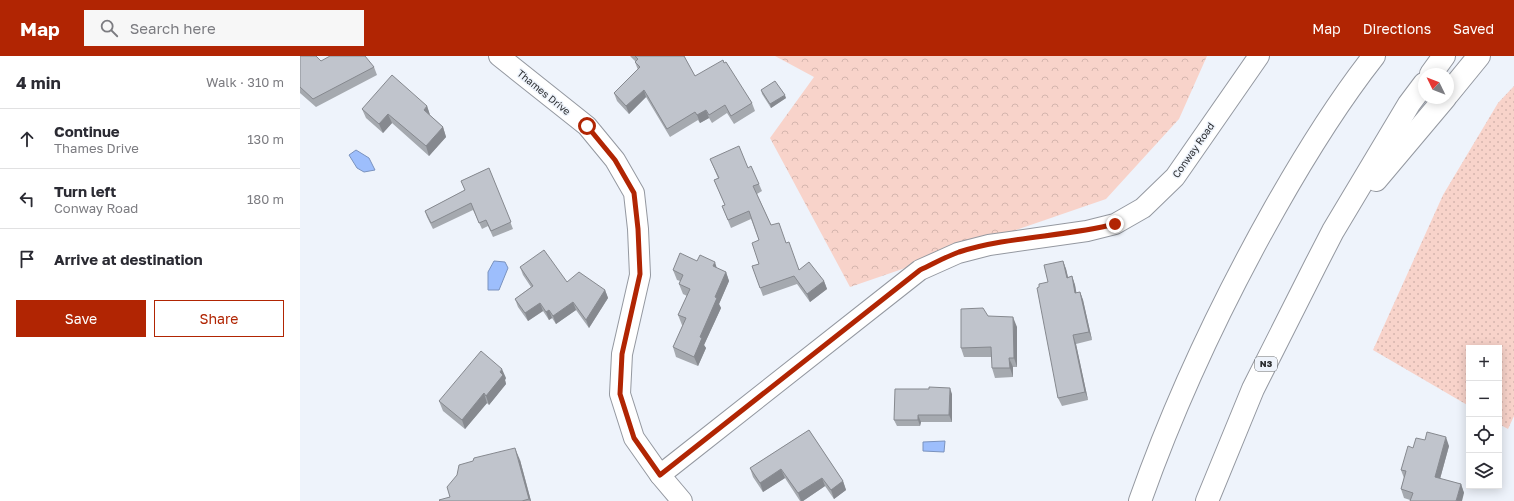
<!DOCTYPE html>
<meta charset="utf-8">
<style>
body{margin:0;font-family:"Golos Text",sans-serif;background:#f7f7f7;color:#2b2b33}
.controls{position:absolute;right:12px;bottom:12px;display:grid;overflow:hidden;border-radius:0px;box-shadow:0 2px 10px #0003}
.controls button{width:36px;height:36px;display:grid;place-items:center;padding:0;border:0;border-bottom:1px solid #e1e1e2;background:#fff;color:#2b2b33;font:20px sans-serif}
.compass{position:absolute;left:1118px;top:12px;width:36px;height:36px;border-radius:50%;background:#fff;box-shadow:0 2px 10px #0003;rotate:313deg}
.stop{position:absolute;width:12px;height:12px;margin:-9px;border:3px solid #b12503;border-radius:50%;background:#fff}
.stop.end{background:#b12503;border-color:#fff;box-shadow:0 1px 4px #0008}
.list{margin:0;padding:0;list-style:none}
h2{display:flex;justify-content:space-between;align-items:center;height:52px;margin:0;padding:0 16px;font-size:17px}
h2 small{font-size:13px;font-weight:400;color:#7c7c81}
.list li{display:grid;grid-template-columns:26px 1fr auto;gap:12px;align-items:center;box-sizing:border-box;height:60px;padding:0 16px;border-top:1px solid #e1e1e2}
.list b{display:block;font-size:15px;white-space:nowrap}
.list p{margin:0;font-size:13px;white-space:nowrap;color:#7c7c81}
.list em{font-size:13px;font-style:normal;color:#7c7c81}
.actions{display:flex;gap:8px;padding:12px 16px}
.actions a{flex:1;padding:9px 0;border:1px solid #b12503;border-radius:0px;text-align:center;font-size:14px;color:#b12503}
.actions .main{background:#b12503;color:#fff}
.icon{flex:none;width:22px;height:22px;fill:none;stroke:currentColor;stroke-width:2;stroke-linecap:round;stroke-linejoin:round}
.map{position:relative;flex:none;width:1214px;height:445px;overflow:hidden}
header{display:flex;align-items:center;gap:24px;box-sizing:border-box;height:56px;padding:0 20px;background:#b12503;color:#fff}
header strong{font-size:19px}
nav{display:flex;gap:22px;margin-inline-start:auto;font-size:14px}
.search{width:280px;height:36px;background:#f7f7f7;display:flex;align-items:center;gap:10px;box-sizing:border-box;padding:0 14px;border-radius:0px;color:#7c7c81;font-size:15px}
main{display:flex}
aside{flex:1;background:#fff}
.map>svg:first-child{display:block}
.grass{fill:url(#grass-dots)}
.forest{fill:url(#forest-crowns)}
.water{fill:#9dbefc;stroke:#7a92be}
.lines{fill:none;stroke-linecap:round;stroke-linejoin:round}
.minor-casing{stroke:#9498a0;stroke-width:22}
.highway-casing{stroke:#9498a0;stroke-width:24}
.minor{stroke:#fff;stroke-width:20}
.highway{stroke:#fff;stroke-width:22}
.wall{fill:#a5a9af}
.shaded-wall{fill:#86898f}
.building{fill:#c0c4cc;stroke:#86898f}
.route{stroke:#b12503;stroke-width:5}
.labels{text-anchor:middle;stroke-width:3;stroke-linejoin:round;paint-order:stroke}
.shield{fill:#eef3fb;stroke:#65686c;stroke-width:1}
.shield-label{font-size:9px;font-weight:bold;fill:#2a2c2f}
.street-label{font-size:10px;fill:#2a2c2f;stroke:#eef3fb}
</style>
<header>
<strong>Map</strong>
<div class="search"><svg class="icon" aria-label="search" viewBox="0 0 24 24"><circle cx="10" cy="10" r="6"/><path d="M15 15l6 6"/></svg>Search here</div>
<nav><a>Map</a><a>Directions</a><a>Saved</a></nav>
</header>
<main>
<aside>
<h2>4 min<small>Walk · 310 m</small></h2>
<ul class="list">
<li><svg class="icon" aria-label="ahead" viewBox="0 0 24 24"><path d="M12 20V5M6 11l6-6 6 6"/></svg><div><b>Continue</b><p>Thames Drive</p></div><em>130 m</em></li>
<li><svg class="icon" aria-label="left" viewBox="0 0 24 24"><path d="M17 20v-9H6M10 6l-5 5 5 5"/></svg><div><b>Turn left</b><p>Conway Road</p></div><em>180 m</em></li>
<li><svg class="icon" aria-label="arrive" viewBox="0 0 24 24"><path d="M6 21V4h12l-3 4 3 4H6"/></svg><div><b>Arrive at destination</b></div></li>
</ul>
<div class="actions"><a class="main">Save</a><a>Share</a></div>
</aside>
<div class="map">
<svg width="1214" height="445" viewBox="0 0 1214 445">
<defs>
<pattern id="grass-dots" width="8" height="8" patternUnits="userSpaceOnUse"><rect width="8" height="8" fill="#f8d3ca"/><path d="M2 2h.1M6 6h.1" fill="none" stroke="#d5b5ae" stroke-width="1.8" stroke-linecap="round"/></pattern>
<pattern id="forest-crowns" width="20" height="18" patternUnits="userSpaceOnUse"><rect width="20" height="18" fill="#f8d3ca"/><path d="M2 6a3 3 0 1 1 6 0M12 15a3 3 0 1 1 6 0" fill="none" stroke="#d5b5ae"/></pattern>
</defs>
<rect width="100%" height="100%" fill="#eef3fb"/>
<polygon class="grass" points="1214,30 1214,360 1208,373 1199,368 1199,292 1169,292 1169,350 1073,294 1143,139 1198,47"/>
<polygon class="forest" points="475,0 907,0 879,63 806,143 550,231 470,82 514,21"/>
<g class="water">
<polygon points="56,94 69,102 75,114 64,116 57,112 49,99"/>
<polygon points="194,205 205,206 208,212 199,234 188,234 188,216"/>
<polygon points="645,385 644,396 623,395 623,386"/>
</g>
<g class="lines">
<defs>
<g id="minor">
<polyline points="199,0 287,70 315,104 334,137 338,173 340,219 322,298 320,338 334,382 360,419 382,445"/>
<polyline points="360,419 620,214 658,197 689,189 787,175 815,168 843,152 875,121 959,0"/>
</g>
<g id="highway">
<polyline points="1131,18 1144,0"/>
<polyline points="1148,38 1179,0"/>
<polyline points="1076,124 1145,42"/>
<path d="M840 445C876 343 922 246 975 152 1005 99 1037 47 1074 0"/>
<polyline points="907,445 953,333 1016,208 1033,175 1109,48 1124,28"/>
</g>
</defs>
<use href="#minor" class="minor-casing"/>
<use href="#highway" class="highway-casing"/>
<use href="#minor" class="minor"/>
<use href="#highway" class="highway"/>
</g>
<g class="wall">
<polygon points="0,0 21,5 74,11 77,19 16,51 0,37"/>
<polygon points="330,0 384,0 395,20 424,7 452,47 455,55 434,68 427,57 412,67 409,62 400,67 398,64 370,81 346,41 329,58 317,45 314,37 338,14 335,6 336,6"/>
<polygon points="461,34 486,42 471,52 462,38"/>
<polygon points="127,50 130,59 143,71 146,81 129,100 92,67 83,77 66,62 62,53"/>
<polygon points="410,103 448,112 459,128 462,135 457,138 471,169 486,187 499,214 524,225 527,233 510,246 497,228 463,240 452,210 459,208 459,184 451,163 431,172 422,150 425,149 414,124 418,122"/>
<polygon points="189,112 213,173 193,181 188,170 182,173 173,154 133,173 127,161 125,155 165,134 161,125"/>
<polygon points="397,205 426,216 429,225 419,248 421,252 404,289 406,292 398,310 376,301 373,291 383,269 382,269 378,259 387,240 383,238 379,228 380,225 377,224 373,214"/>
<polygon points="763,205 766,213 768,221 772,220 775,229 776,237 780,236 783,244 792,284 776,288 788,344 762,350 758,342 748,226"/>
<polygon points="220,211 267,226 305,234 308,242 289,272 276,254 256,268 252,262 249,264 243,255 228,265 218,251 215,243 231,231 223,219"/>
<polygon points="688,260 717,271 717,311 713,311 713,321 695,322 692,312 692,301 664,301 661,292"/>
<polygon points="206,322 205,324 206,328 189,349 187,347 165,373 143,355 139,345"/>
<polygon points="652,338 652,366 621,366 620,370 597,370 594,364"/>
<polygon points="509,374 543,425 546,434 534,443 525,430 503,445 500,445 485,422 463,436 453,421 450,412"/>
<polygon points="1125,384 1149,390 1140,423 1161,428 1164,437 1110,444 1104,442 1101,433 1104,422 1101,414 1113,392"/>
<polygon points="220,404 231,445 140,445 150,441"/>
</g>
<g class="shaded-wall">
<polygon points="344,34 346,41 329,58 326,50"/>
<polygon points="485,39 486,42 471,52 470,48"/>
<polygon points="127,50 130,59 124,54"/>
<polygon points="406,54 409,62 400,67 397,59"/>
<polygon points="88,58 92,67 83,77 79,68"/>
<polygon points="143,71 146,81 129,100 126,90"/>
<polygon points="763,205 766,213 770,230 767,222"/>
<polygon points="415,206 418,216 413,210"/>
<polygon points="426,216 429,225 419,248 421,252 404,289 406,292 398,310 394,301 400,281 415,241"/>
<polygon points="772,220 775,229 778,245 775,237"/>
<polygon points="524,225 527,233 510,246 507,238"/>
<polygon points="305,234 308,242 289,272 286,264"/>
<polygon points="780,236 783,244 792,284 789,276"/>
<polygon points="273,246 276,254 256,268 253,260"/>
<polygon points="240,247 243,255 228,265 225,257"/>
<polygon points="249,254 252,262 249,264 246,256"/>
<polygon points="713,261 717,271 717,311 714,302"/>
<polygon points="773,279 776,288 788,344 785,336"/>
<polygon points="709,302 713,311 713,321 710,312"/>
<polygon points="202,313 206,322 205,324 206,328 189,349 186,340 200,316"/>
<polygon points="650,332 652,338 652,366 649,359"/>
<polygon points="184,337 187,347 165,373 162,364"/>
<polygon points="618,359 621,366 620,370 618,364"/>
<polygon points="1146,381 1149,390 1138,430 1135,421"/>
<polygon points="215,392 220,404 231,445 230,445 229,443"/>
<polygon points="481,413 485,422 463,436 460,427"/>
<polygon points="522,422 525,430 503,445 501,445 498,437"/>
<polygon points="543,425 546,434 534,443 531,434"/>
<polygon points="1161,428 1164,437 1162,445 1156,445"/>
</g>
<g class="building">
<polygon points="0,0 16,0 21,5 30,0 65,0 74,11 13,43 0,31"/>
<polygon points="335,0 384,0 395,20 423,4 424,7 426,6 452,47 431,60 425,49 409,59 406,54 397,59 395,56 367,73 344,34 326,50 314,37 340,11 335,6 338,3"/>
<polygon points="92,19 127,50 124,54 143,71 126,90 88,58 79,68 62,53"/>
<polygon points="475,25 485,39 470,48 461,34"/>
<polygon points="439,90 448,112 451,110 459,128 453,130 471,169 479,167 486,187 489,186 499,214 509,206 524,225 507,238 494,220 460,232 452,210 459,208 452,187 459,184 449,155 428,164 422,150 425,149 414,124 419,122 410,103"/>
<polygon points="189,112 211,166 191,175 186,164 179,167 171,147 131,167 125,155 165,134 161,125"/>
<polygon points="244,194 267,226 279,216 305,234 286,264 273,246 253,260 249,254 246,256 240,247 225,257 215,243 233,230 220,211"/>
<polygon points="380,197 397,205 400,199 415,206 413,210 426,216 415,241 417,242 400,281 402,282 394,301 373,291 386,262 378,259 390,233 379,228 383,219 373,214"/>
<polygon points="763,205 767,222 772,220 775,237 780,236 789,276 773,279 785,336 758,342 737,232 739,231 739,228 748,226 744,209"/>
<polygon points="683,252 688,260 713,261 714,302 709,302 710,312 692,312 691,291 661,292 661,253"/>
<polygon points="181,295 202,313 200,316 203,319 186,340 184,337 162,364 139,345"/>
<polygon points="629,331 650,332 649,359 618,359 618,364 594,364 595,333 629,333"/>
<polygon points="509,374 543,425 531,434 522,422 498,437 481,413 460,427 450,412"/>
<polygon points="1127,376 1146,381 1135,421 1161,428 1156,445 1110,445 1113,437 1101,433 1106,415 1101,414 1108,390 1113,392 1116,382 1125,384"/>
<polygon points="215,392 229,443 222,445 140,445 139,444 150,441 147,431 157,419 159,409 173,405 174,402"/>
</g>
<g class="lines">
<path class="route" d="M287 70 315 104 334 137 338 173 340 218 322 298 320 338 334 382 360 419 620 214C633 208 645 201 659 196 709 180 764 181 815 168"/>
</g>
<g class="labels">
<rect class="shield" x="955" y="301" width="22" height="14" rx="3"/>
<g class="shield-label">
<text x="966" y="311">N3</text>
</g>
<g class="street-label">
<text transform="translate(244 36) rotate(39)" y="4">Thames Drive</text>
<text transform="translate(893 94) rotate(-55)" y="4">Conway Road</text>
</g>
</g>
</svg>
<div class="controls">
<button>+</button>
<button>−</button>
<button><svg class="icon" aria-label="locate" viewBox="0 0 24 24"><circle cx="12" cy="12" r="6"/><path d="M12 2v4M12 18v4M2 12h4M18 12h4"/></svg></button>
<button><svg class="icon" aria-label="layers" viewBox="0 0 24 24"><path d="M12 4l9 5-9 5-9-5zM3 14l9 5 9-5"/></svg></button>
</div>
<svg class="compass" viewBox="-18 -18 36 36"><path d="M0-13l5 13h-10z" fill="#e53935"/><path d="M0 13l5-13h-10z" fill="#7c7c81"/></svg>
<div class="stop" style="left:287px;top:70px"></div>
<div class="stop end" style="left:815px;top:168px"></div>
</div>
</main>
